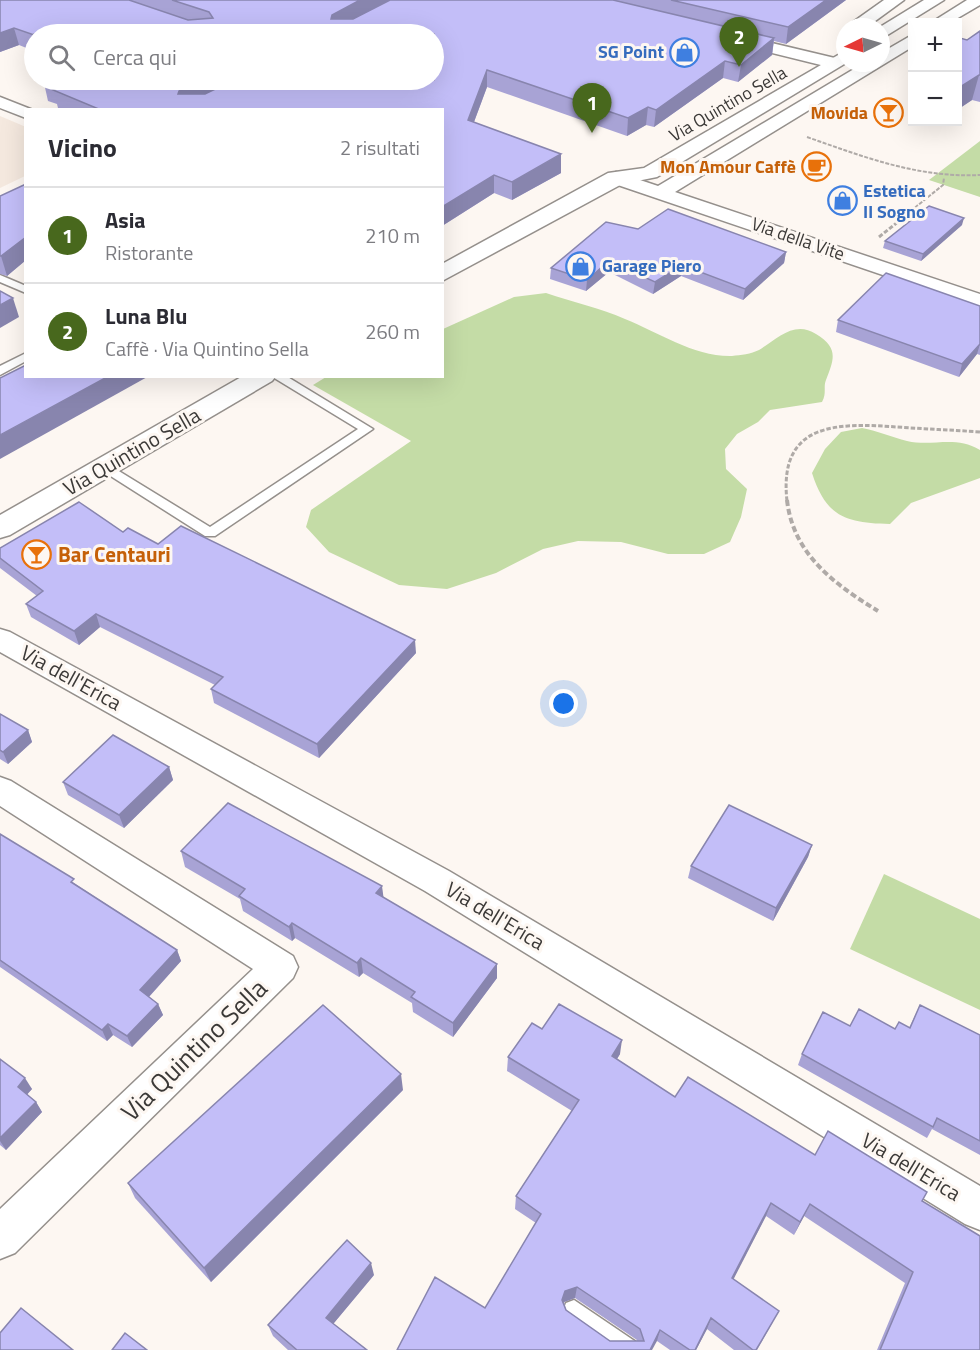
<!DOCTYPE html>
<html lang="it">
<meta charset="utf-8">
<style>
body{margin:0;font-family:"Titillium Web",sans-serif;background:#f2f2f3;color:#2b2b33}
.controls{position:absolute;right:18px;top:18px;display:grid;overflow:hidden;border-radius:0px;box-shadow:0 6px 24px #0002}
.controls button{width:54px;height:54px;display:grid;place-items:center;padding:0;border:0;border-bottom:2px solid #e1e1e2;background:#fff;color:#2b2b33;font:30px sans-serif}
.compass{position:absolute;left:836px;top:18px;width:54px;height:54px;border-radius:50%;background:#fff;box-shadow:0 6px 24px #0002;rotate:265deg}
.you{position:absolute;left:564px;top:704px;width:21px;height:21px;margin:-15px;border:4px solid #fff;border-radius:50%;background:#1a73e8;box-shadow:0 0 0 9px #1a73e833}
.badge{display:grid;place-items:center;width:39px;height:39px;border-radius:50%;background:#48681d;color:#fff;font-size:20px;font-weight:700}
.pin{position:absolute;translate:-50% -50px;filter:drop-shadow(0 2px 3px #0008)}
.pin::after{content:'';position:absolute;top:32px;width:21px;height:18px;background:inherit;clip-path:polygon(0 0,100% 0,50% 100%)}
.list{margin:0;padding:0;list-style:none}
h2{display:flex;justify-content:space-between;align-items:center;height:78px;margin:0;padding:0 24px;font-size:26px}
h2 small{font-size:20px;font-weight:400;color:#7c7c81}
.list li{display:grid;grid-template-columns:39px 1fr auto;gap:18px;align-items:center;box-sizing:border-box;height:96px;padding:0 24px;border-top:2px solid #e1e1e2}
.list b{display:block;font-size:22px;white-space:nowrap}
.list p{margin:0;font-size:20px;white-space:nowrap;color:#7c7c81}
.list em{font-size:20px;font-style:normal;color:#7c7c81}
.icon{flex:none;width:33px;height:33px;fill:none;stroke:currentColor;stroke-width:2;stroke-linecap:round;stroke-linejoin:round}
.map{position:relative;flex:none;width:980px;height:1350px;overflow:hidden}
.search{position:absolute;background:#fff;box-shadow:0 6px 24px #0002;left:24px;top:24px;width:420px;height:66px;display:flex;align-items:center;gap:15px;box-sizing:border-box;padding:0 21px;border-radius:33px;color:#7c7c81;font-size:22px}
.panel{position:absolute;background:#fff;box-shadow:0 6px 24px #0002;left:24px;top:108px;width:420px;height:270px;border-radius:0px}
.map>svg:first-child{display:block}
.built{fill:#f5e9df}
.green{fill:#c4dca6}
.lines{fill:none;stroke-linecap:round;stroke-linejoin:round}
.service-casing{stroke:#95908c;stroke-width:3}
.minor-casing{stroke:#95908c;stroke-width:3}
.tertiary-casing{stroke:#95908c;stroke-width:3}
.path-far2{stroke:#afaaa7;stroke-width:2;stroke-dasharray:4 1.5;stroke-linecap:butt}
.path-far1{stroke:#afaaa7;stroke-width:3;stroke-dasharray:4.5 2;stroke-linecap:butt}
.path{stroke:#afaaa7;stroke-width:4;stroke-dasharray:6 3;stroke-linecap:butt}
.service{fill:#fff;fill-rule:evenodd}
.minor{fill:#fff;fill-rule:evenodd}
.tertiary{fill:#fff;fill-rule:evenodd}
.wall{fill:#a8a3d5;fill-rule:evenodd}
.shaded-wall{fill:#8885ae}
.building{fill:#c3bef8;stroke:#8885ae;stroke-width:1.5;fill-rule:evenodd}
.labels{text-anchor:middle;stroke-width:6;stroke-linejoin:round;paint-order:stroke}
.far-shop-label{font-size:18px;font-weight:bold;fill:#366cbe;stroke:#fdf7f2;text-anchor:start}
.far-street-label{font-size:18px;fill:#3b3937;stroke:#fdf7f2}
.far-food-label{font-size:18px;font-weight:bold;fill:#c56008;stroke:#fdf7f2;text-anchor:end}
.street-label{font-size:21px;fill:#3b3937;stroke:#fdf7f2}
.food-label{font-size:21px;font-weight:bold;fill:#c56008;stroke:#fdf7f2;text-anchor:start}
.near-street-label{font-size:26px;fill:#3b3937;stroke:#fdf7f2}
</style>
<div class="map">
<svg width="980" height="1350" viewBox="0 0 980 1350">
<rect width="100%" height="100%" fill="#fdf7f2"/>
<polygon class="built" points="0,116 26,127 25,176 0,188"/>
<g class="green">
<polygon points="980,141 980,197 929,180"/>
<path d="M546 293C572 302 600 308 625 319 658 332 694 357 732 356 741 355 751 354 759 350 777 339 794 320 816 334 839 348 834 359 826 380 823 387 827 393 822 402L770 410 758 422 737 434 725 449 726 469 747 489 741 517 730 542 704 554H668L621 542 578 541 543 549 496 573 447 589 399 585 329 552 306 527 311 510 411 441 313 385 326 377 442 376 443 329 514 297Z"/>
<path d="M862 428C878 431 892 437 907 441 933 447 955 435 980 450V478L911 503 890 524C846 523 826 517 812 473L825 449 841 432Z"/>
<polygon points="884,874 980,919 980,1010 850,949"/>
</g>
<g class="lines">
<defs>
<g id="service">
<polygon points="0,275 26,286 26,293 0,282"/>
<polygon points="26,353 26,361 0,375 0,366"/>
<polygon points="271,376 286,376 373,429 215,536 205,536 98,468 99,465 109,465 210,527 358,429"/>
<polygon points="574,1300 636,1342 639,1350 609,1350 566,1319 563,1311 566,1303"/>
</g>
<g id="minor">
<polygon points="967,0 980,0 980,5 951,22 932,22"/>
<polygon points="734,34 839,59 841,63 833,68 728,42 726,39"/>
<polygon points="912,35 912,47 675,192 980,294 980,308 609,182 606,178 616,172 658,186 864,63 881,63 881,53"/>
<polygon points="0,97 33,110 26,110 26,118 0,108"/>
<polygon points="0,629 10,632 449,871 980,1186 980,1230 965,1224 425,891 0,652"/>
<polygon points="0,777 11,781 293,956 298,967 293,978 15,1253 0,1259 0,1209 253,969 0,806"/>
</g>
<g id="tertiary">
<polygon points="884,0 904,0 867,27 846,27"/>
<polygon points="924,0 944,0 881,39 880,27"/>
<polygon points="845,51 846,63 657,177 622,184 442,281 442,264 608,173 644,168"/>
<polygon points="243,376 276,376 272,381 10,535 0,538 0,515"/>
</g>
</defs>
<use href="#service" class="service-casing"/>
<use href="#minor" class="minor-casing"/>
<use href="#tertiary" class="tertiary-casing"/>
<g class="path-far2">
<path d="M807 137C864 157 918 178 980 175"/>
<polyline points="902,218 943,185 944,178"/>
</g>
<g class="path-far1">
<polyline points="879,237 904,217"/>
<path d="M787 501C778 421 839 423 897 427 925 429 952 430 980 432"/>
</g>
<path class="path" d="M787 500C793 554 834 584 878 611"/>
<use href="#service" class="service"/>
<use href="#minor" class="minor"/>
<use href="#tertiary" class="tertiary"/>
</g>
<g class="wall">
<polygon points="0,0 846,0 786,44 774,41 772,55 738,82 723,78 654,127 646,125 627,136 487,87 474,122 561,173 512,200 494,193 442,226 442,110 61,110 58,108 57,104 48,101 44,83 434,80 34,34 34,51 19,45 0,52"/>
<polygon points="980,31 980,102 972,100 957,110 957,40 967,40"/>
<polygon points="26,184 26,260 7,276 0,274 0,196"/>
<polygon points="962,225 921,261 883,248 885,241"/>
<polygon points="638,229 786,252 784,263 743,300 681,276 653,294 609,272 586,291 550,279 551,268"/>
<polygon points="980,306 980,355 977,354 959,377 836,332 838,320"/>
<polygon points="123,532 158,544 416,653 319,758 214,703 211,689 215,685 100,627 79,645 31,617 26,604 37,596 0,568 0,548"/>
<polygon points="0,714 28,730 32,742 8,764 0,759"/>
<polygon points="169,767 173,780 124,828 68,795 63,782"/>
<polygon points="0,834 77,885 177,950 181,961 149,997 158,1004 163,1015 132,1047 113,1035 107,1041 0,967"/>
<polygon points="812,845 808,857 773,921 688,878 691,866"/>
<polygon points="181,851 383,897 497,978 453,1037 413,1012 412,1003 363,973 359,977 295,938 292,941 243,911 240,899 185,867"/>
<polygon points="920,1005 980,1035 980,1155 932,1129 927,1138 798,1065 802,1054 850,1026 895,1029 909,1028"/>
<path d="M542 1029 620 1054 617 1059 675 1097 922 1201 980 1350H877L905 1283 804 1216 794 1235 766 1216 733 1279 773 1322 757 1350H734L707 1329 696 1350H670L657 1341 397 1350 485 1308 536 1223 515 1209 516 1196 572 1111 507 1071 508 1057ZM575 1298 637 1340V1341H610L566 1310 564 1302Z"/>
<polygon points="0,1059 32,1089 27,1094 36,1102 42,1112 6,1150 0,1145"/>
<polygon points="403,1090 211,1282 135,1198 128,1183"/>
<polygon points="374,1275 333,1324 367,1350 288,1350 273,1336 268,1325"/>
</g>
<g class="shaded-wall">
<polygon points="360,0 391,0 333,32 331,19 332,15"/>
<polygon points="826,0 846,0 786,44 788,27"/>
<polygon points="14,28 19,45 0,52 0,33"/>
<polygon points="774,38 772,55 738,82 741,65"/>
<polygon points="725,61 723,78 654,127 656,110"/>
<polygon points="487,70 487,87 468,138 468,120"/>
<polygon points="979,75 972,100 957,110 957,89"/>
<polygon points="201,80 237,80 182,108 178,94 179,91"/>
<polygon points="648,107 646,125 627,136 628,118"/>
<polygon points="561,154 561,173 512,200 512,182"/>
<polygon points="494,175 494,193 442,226 442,207"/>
<polygon points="964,218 962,225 921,261 923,254"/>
<polygon points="25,237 26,260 7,276 1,256"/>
<polygon points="786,252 784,263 743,300 745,289"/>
<polygon points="609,261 609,272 586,291 587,280"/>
<polygon points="682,265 681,276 653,294 655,282"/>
<polygon points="13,298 19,317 0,328 0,305"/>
<polygon points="980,344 977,354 959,377 962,364"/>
<polygon points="109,376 149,376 0,459 0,435"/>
<polygon points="96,614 100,627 79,645 74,631"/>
<polygon points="415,640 416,653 319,758 317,744"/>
<polygon points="28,730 32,742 8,764 3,752"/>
<polygon points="169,767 173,780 124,828 119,815"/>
<polygon points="812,845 808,857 773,921 776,908"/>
<polygon points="382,886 384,901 376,893"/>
<polygon points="292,923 295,938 292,941 289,927"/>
<polygon points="177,950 181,961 145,1001 140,990"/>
<polygon points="361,958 363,973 359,977 357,963"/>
<polygon points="497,964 497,978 453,1037 453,1023"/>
<polygon points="158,1004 163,1015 132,1047 127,1036"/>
<polygon points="108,1024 113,1035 107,1041 102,1030"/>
<polygon points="622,1040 620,1054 610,1070 612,1056"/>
<polygon points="401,1074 403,1090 211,1282 204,1268"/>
<polygon points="25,1078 32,1089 24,1098 18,1087"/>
<polygon points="36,1102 42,1112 6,1150 0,1141 0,1138"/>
<polygon points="771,1203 766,1216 728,1290 732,1278"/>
<polygon points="810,1204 804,1216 794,1235 800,1222"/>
<polygon points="371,1263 374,1275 329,1329 326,1318"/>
<polygon points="577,1287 575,1298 564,1302 561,1312 562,1300 565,1291"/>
<polygon points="711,1318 707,1329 696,1350 695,1350"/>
<polygon points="660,1330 657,1341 652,1350 650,1350"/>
</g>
<g class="building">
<polygon points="0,0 129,0 188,20 213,18 209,12 172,0 360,0 332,15 331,19 353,19 390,0 613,0 774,38 741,65 725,61 656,110 648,107 628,118 487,70 468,120 561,154 512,182 494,175 442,207 442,110 101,110 53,90 57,88 44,83 53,80 201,80 179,91 178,94 205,94 234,80 434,80 434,34 34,34 34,35 14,28 0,33"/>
<polygon points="671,0 826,0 788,27"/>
<polygon points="980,31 980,75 979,75 957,89 957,40 960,38 967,40"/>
<polygon points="26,184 26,237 1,256 0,256 0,196"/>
<polygon points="929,206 964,218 923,254 885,241"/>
<polygon points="668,209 786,252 745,289 682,265 655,282 609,261 587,280 551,268 606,222 638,229"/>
<polygon points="886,273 980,306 980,344 962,364 838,320"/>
<polygon points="0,291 13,298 0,305"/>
<polygon points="26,365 26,376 109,376 0,435 0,378"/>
<polygon points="79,502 123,532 128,528 158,544 181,526 415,640 317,744 211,689 223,677 96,614 74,631 26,604 43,591 0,558 0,548"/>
<polygon points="0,714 28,730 3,752 0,750"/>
<polygon points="113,735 169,767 119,815 63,782"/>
<polygon points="228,803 382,886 376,893 497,964 453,1023 411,997 415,992 361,958 357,963 292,923 289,927 239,896 245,889 181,851"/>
<polygon points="729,805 812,845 776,908 691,866"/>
<polygon points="0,834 74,879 71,882 177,950 140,990 158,1004 127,1036 108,1024 102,1030 0,960"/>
<path d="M559 1004 622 1040 612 1056 675 1097 688 1077 815 1155 828 1131 927 1192 922 1201 980 1236V1350H880L913 1272 810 1204 800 1222 771 1203 732 1278 779 1311 756 1350H753L711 1318 695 1350H690L660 1330 650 1350H397L435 1277 485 1308 541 1214 516 1196 579 1100 508 1057 532 1023 542 1029ZM577 1287 640 1329 644 1341H610L566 1310 562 1300 565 1291Z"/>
<polygon points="323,1005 401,1074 204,1268 128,1183"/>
<polygon points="920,1005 980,1035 980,1141 937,1118 933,1127 802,1054 823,1012 850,1026 859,1009 895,1029 899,1022 910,1028"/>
<polygon points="0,1059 25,1078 18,1087 36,1102 0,1138"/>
<polygon points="347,1240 371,1263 326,1318 367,1350 297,1350 268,1325"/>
<polygon points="21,1308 73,1350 0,1350 0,1333"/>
<polygon points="125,1333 147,1350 112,1350"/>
</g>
<defs>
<symbol id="shop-ring" viewBox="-11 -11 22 22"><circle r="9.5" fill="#fdf7f2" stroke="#3f7fe0" stroke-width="1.5"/><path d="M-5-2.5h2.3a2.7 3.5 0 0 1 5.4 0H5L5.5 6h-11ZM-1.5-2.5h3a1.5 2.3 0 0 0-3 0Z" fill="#3f7fe0"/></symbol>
<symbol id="bar-ring" viewBox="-11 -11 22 22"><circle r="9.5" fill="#fdf7f2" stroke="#e8710a" stroke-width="1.5"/><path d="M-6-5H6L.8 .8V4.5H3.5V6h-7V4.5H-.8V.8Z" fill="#e8710a"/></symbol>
<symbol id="cafe-ring" viewBox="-11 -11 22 22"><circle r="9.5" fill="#fdf7f2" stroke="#e8710a" stroke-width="1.5"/><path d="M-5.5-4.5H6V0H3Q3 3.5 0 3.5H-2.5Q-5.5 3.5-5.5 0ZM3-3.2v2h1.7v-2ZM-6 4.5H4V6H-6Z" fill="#e8710a"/></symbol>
</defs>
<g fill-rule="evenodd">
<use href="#shop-ring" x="668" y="36" width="33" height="33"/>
<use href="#bar-ring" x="872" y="96" width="33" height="33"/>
<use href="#cafe-ring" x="800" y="150" width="33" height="33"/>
<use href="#shop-ring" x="826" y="184" width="33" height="33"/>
<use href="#shop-ring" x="564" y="250" width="33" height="33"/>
<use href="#bar-ring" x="20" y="538" width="33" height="33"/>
</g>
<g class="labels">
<g class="far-shop-label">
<text x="664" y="58" text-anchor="end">SG Point</text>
<text x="863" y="197">Estetica<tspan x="863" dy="21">Il Sogno</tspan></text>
<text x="602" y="272">Garage Piero</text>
</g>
<g class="far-street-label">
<text transform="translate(728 104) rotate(-30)" y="6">Via Quintino Sella</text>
<text transform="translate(798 239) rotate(19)" y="6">Via della Vite</text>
</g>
<g class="far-food-label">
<text x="868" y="119">Movida</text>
<text x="796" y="173">Mon Amour Caffè</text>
</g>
<g class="street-label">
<text transform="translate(132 452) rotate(-30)" y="7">Via Quintino Sella</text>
<text transform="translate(71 678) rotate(29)" y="7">Via dell'Erica</text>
<text transform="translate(495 916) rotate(31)" y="7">Via dell'Erica</text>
<text transform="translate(911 1167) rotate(31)" y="7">Via dell'Erica</text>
</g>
<g class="food-label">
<text x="58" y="562">Bar Centauri</text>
</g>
<g class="near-street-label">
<text transform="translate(194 1050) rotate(-44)" y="9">Via Quintino Sella</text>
</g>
</g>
</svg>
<div class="controls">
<button>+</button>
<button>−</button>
</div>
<svg class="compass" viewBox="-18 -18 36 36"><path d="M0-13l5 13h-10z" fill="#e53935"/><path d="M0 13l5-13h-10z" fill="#7c7c81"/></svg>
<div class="you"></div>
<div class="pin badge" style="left:592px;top:133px">1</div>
<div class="pin badge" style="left:739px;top:67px">2</div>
<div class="search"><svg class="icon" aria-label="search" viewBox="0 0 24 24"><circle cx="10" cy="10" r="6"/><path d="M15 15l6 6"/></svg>Cerca qui</div>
<section class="panel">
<h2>Vicino<small>2 risultati</small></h2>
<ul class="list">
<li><span class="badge">1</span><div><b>Asia</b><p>Ristorante</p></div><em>210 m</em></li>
<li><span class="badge">2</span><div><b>Luna Blu</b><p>Caffè · Via Quintino Sella</p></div><em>260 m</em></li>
</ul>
</section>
</div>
